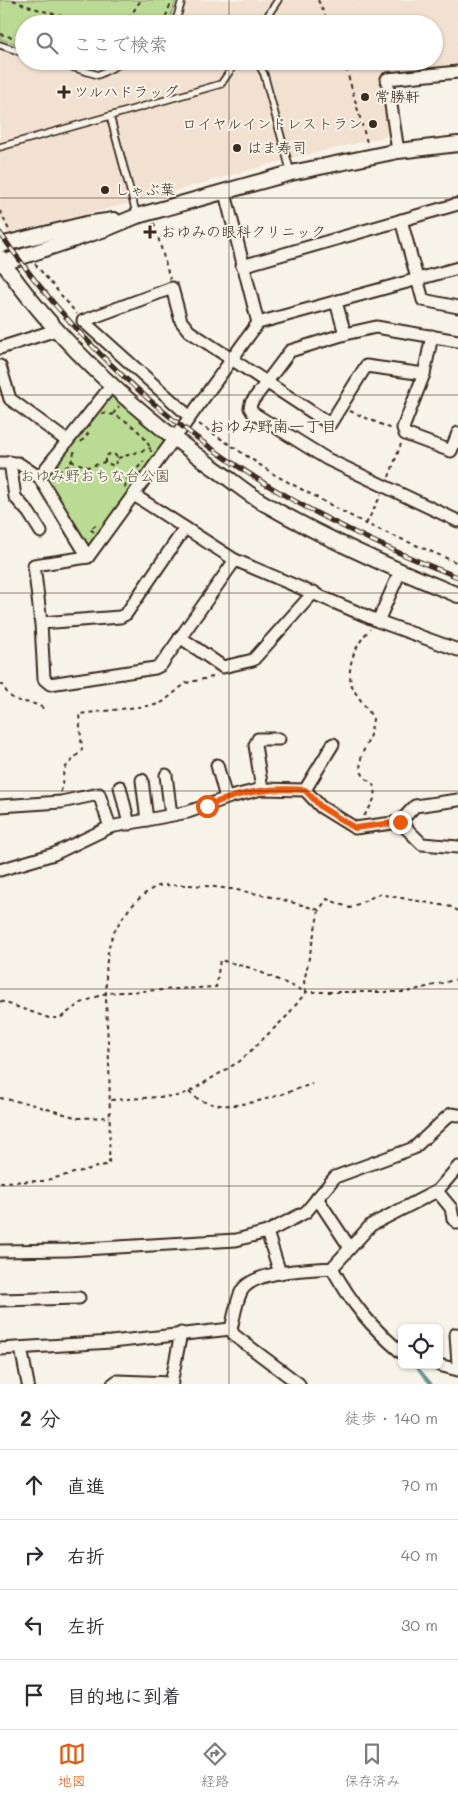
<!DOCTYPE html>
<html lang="ja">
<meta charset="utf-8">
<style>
body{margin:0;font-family:Mali,"Klee One",sans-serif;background:#f7f7f7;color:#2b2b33}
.controls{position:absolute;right:15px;bottom:15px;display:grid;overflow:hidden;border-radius:8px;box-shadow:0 1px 4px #0004}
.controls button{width:45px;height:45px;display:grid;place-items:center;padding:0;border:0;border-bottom:1px solid #e1e1e2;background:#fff;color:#2b2b33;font:25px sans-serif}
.stop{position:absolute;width:15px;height:15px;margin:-11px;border:4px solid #ea580c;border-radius:50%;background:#fff}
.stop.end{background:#ea580c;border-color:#fff;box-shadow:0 1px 5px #0008}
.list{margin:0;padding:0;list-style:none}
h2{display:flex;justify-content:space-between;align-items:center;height:65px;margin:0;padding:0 20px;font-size:21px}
h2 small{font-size:16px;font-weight:400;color:#7c7c81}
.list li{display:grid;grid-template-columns:32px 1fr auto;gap:15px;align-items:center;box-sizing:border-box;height:70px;padding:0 20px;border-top:1px solid #e1e1e2}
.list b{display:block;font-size:19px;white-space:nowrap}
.list em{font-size:16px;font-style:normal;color:#7c7c81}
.icon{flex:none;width:28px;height:28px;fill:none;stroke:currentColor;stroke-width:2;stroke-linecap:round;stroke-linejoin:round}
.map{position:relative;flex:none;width:458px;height:1384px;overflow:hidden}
.search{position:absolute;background:#fff;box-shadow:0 1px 4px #0004;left:15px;right:15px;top:15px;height:55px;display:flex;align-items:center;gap:12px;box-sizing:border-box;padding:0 18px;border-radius:28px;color:#7c7c81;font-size:19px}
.sheet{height:345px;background:#fff}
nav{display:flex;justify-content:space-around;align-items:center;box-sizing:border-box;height:70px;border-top:1px solid #e1e1e2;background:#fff;font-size:14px;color:#7c7c81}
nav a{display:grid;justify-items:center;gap:2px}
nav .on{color:#ea580c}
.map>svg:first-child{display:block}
.built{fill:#f2e1d0}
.green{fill:#badb94;stroke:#7a8259}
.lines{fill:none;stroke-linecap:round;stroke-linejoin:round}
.stream{stroke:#6b9398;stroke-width:3}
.service-casing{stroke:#3b2a1e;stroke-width:9}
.minor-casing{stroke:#3b2a1e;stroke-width:15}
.tertiary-casing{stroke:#3b2a1e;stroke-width:18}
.path{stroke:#3b2a1e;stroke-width:2;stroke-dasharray:4 4;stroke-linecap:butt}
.service{stroke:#f7f3e8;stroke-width:5.5}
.minor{stroke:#f7f3e8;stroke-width:11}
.tertiary{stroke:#f7f3e8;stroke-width:14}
.rail-casing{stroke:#3b2a1e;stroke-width:5}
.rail{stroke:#f7f3e8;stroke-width:3;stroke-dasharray:9;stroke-linecap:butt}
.route{stroke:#ea580c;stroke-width:6}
.grid{fill:none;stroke:#3b2a1e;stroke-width:1;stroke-opacity:0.55}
.poi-dot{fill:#3b2a1e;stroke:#f7f3e8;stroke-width:2}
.labels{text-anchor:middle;stroke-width:4;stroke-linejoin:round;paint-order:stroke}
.poi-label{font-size:15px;fill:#3b2a1e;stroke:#f7f3e8;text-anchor:start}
.park-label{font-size:15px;fill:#5b563c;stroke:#f7f3e8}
.neighbourhood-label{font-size:16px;fill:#3b2a1e;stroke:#f7f3e8}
</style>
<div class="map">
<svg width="458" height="1384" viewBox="0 0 458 1384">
<rect width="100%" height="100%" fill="#f7f3e8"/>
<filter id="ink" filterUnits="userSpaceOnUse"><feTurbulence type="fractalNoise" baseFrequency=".02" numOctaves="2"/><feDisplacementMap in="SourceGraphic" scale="10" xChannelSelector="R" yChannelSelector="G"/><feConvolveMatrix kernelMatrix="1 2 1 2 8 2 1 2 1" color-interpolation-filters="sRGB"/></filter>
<g filter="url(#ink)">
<polygon class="built" points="177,0 458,0 458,69 381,79 388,136 292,158 139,201 8,233 0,217 0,40 24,47 24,61 70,61 96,69 112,61 434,61 434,24 169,24"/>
<g class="green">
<polygon points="0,0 176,0 168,24 24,24 24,46 0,39"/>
<polygon points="110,393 169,442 89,552 44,478"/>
</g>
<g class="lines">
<polyline class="stream" points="415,1365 431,1384"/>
<defs>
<g id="service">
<polyline points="175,24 182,0"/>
<polyline points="262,24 278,0"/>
<polyline points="0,45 24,53"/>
<polyline points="52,61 98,75 126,61"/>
<polyline points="253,61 259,65 264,74 291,173"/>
<polyline points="110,116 221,84 237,61"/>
<polyline points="0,147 110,116 137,216"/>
</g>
<g id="minor">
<polyline points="398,151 387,79 458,72"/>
<polyline points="225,193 258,323"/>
<polyline points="401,220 423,300 458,307"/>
<polyline points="242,266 458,204"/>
<polyline points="336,302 345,334"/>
<polyline points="432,336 424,374 403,428 405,434 451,451 458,433"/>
<polyline points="458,341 376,327 345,334 290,351 251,403 250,408 253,413 327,459 458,521"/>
<polyline points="0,348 56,330"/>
<polyline points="0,366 10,399 67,441"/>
<polyline points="424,374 366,366 330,424 189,331 181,321 172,288 83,321 190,417 258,323 458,268"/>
<polyline points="190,417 88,557 34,565 41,623 44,679 50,684 155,668 161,665 235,560"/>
<polyline points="10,462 15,497 29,513 41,532"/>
<polyline points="0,463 18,463 39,477 88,557"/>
<polyline points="39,477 112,385"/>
<polyline points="134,495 235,560 378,621 458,650"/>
<polyline points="378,621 400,572"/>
<polyline points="41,623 120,617 126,614 185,528"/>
<polyline points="180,637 223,667 253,660 314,592"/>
<polyline points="217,765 226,798"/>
<polyline points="166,775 171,815"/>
<polyline points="142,780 147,820"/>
<polyline points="120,787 129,824"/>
<polyline points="262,789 255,745 258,739 279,739"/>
<polyline points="305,790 333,744"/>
<polyline points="0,806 61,802 99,794 110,827 54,854 0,870"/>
<polyline points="400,822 415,806 458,800"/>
<polyline points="110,827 188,812 230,797 262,789 305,790 321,807 355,828 400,822 422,844 458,847"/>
<polyline points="437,1191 451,1208 453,1219 458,1223"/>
<polyline points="317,1198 350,1248"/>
<polyline points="267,1232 280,1273"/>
<polyline points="0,1251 67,1250 236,1240 267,1232 306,1212 335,1177 414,1148 446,1118 451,1114 458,1115"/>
<path d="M332 1268C352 1304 370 1326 402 1353"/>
<polyline points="0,1300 79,1298"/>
<polyline points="456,1334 458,1365"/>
<polyline points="21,1348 28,1384"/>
<polyline points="0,1349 111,1342 231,1329"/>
<polyline points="439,1365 458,1370"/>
<polyline points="113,1384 117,1381 172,1383"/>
<polyline points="171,1384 181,1333"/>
<path d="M299 1384 234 1335 231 1329C234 1317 236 1303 241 1292 252 1270 310 1270 332 1268L371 1225 437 1191 458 1167"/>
</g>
<g id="tertiary">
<polyline points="0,245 86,224 114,220"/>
<path d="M0 258C56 341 134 410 214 468 232 480 248 495 267 505 328 540 393 569 458 595"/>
<polyline points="0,264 108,228 137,216 291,173 398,151 458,144"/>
</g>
</defs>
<use href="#service" class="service-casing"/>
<use href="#minor" class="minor-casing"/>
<use href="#tertiary" class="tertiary-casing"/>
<g class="path">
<path d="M13 0C36 11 61 14 84 24"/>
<polyline points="318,0 329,24"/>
<polyline points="114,24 129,18 141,0"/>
<polyline points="163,24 172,0"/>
<polyline points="0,34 24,41"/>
<polyline points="344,61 368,146"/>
<polyline points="0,211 10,232"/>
<polyline points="154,223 170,279"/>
<polyline points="35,264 77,314"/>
<polyline points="350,411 394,430"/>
<path d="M102 414C118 410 149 436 151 452"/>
<polyline points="113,414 119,406"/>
<polyline points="199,424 275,475 366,524 458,563"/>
<polyline points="81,442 91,430"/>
<polyline points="118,458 151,448"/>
<polyline points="71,461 88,467 105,462 114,466 118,458 114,454 109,454 105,457 105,462"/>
<polyline points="58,471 70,465 75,450"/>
<polyline points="389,477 401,444"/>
<polyline points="125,488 127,480 144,461"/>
<polyline points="366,524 381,495"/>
<polyline points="94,532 90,529 99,523"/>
<path d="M0 685H3C13 709 29 697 44 709"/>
<polyline points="61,792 64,769 82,750 79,714 155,705 163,702 186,683 217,676"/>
<path d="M364 816C394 774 355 790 361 759 362 752 367 745 369 738 371 732 372 725 373 719 367 707 357 697 352 686 345 665 357 643 370 629"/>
<polyline points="306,992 304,982 319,910 327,899 350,908 379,894 452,907 458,911"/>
<polyline points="0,1001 49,1018 60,1018 79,1004 106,993 216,987 220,960 251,968 306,992"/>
<path d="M189 1092C218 1121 278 1095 312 1084"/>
<polyline points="0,1098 27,1103 78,1118 110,1117"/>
<polyline points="111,1100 177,1096 189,1092 240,1061 287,1016 306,992 407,992 458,979"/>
<path d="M0 1182 43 1181 109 1164C110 1130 110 1096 109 1062 108 1032 101 962 112 937 119 919 138 895 156 887 161 884 169 886 174 885 223 884 272 896 319 910"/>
</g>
<use href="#service" class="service"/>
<use href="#minor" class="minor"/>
<use href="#tertiary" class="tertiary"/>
<defs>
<path id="rail" d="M0 233C118 403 266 503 458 577"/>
</defs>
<use href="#rail" class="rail-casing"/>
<use href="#rail" class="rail"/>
</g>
</g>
<g class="lines" filter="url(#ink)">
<path class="route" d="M207 806C240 792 270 787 305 790L321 807 355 828 400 822"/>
</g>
<path class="grid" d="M229 0V24M229 61V1384M0 198H458M0 395H458M0 593H458M0 791H458M0 989H458M0 1186H458"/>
<g class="poi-dot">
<path d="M61.5 84.5h5v5h5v5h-5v5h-5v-5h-5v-5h5z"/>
<circle cx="365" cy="97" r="5"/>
<circle cx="373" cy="124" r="5"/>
<circle cx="237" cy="148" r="5"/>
<circle cx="105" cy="190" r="5"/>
<path d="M147.5 224.5h5v5h5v5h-5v5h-5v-5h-5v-5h5z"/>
</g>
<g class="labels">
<g class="poi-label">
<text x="74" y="97">ツルハドラッグ</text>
<text x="375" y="102">常勝軒</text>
<text x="363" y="129" text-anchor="end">ロイヤルインドレストラン</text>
<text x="247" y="153">はま寿司</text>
<text x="115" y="195">しゃぶ葉</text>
<text x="161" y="237">おゆみの眼科クリニック</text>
</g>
<g class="park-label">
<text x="95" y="481">おゆみ野おちな台公園</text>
</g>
<g class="neighbourhood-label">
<text x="273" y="432">おゆみ野南一丁目</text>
</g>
</g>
</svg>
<div class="controls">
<button><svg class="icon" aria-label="locate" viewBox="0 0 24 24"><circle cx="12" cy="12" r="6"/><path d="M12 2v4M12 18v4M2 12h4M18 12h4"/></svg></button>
</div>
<div class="stop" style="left:207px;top:806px"></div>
<div class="stop end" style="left:400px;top:822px"></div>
<div class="search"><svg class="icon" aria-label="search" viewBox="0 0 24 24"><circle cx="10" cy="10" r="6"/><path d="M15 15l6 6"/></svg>ここで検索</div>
</div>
<section class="sheet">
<h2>2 分<small>徒歩 · 140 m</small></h2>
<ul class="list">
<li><svg class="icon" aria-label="ahead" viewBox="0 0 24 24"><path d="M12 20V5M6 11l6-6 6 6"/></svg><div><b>直進</b></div><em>70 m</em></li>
<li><svg class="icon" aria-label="right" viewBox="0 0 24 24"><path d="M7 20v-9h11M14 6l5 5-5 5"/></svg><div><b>右折</b></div><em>40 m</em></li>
<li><svg class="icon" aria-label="left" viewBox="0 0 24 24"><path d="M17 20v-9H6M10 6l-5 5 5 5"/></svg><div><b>左折</b></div><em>30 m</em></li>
<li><svg class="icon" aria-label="arrive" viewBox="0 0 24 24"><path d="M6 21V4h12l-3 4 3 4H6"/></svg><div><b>目的地に到着</b></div></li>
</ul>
</section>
<nav>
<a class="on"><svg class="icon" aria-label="map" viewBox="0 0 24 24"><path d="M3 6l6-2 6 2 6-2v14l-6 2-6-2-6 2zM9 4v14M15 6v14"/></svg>地図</a>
<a><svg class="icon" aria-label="directions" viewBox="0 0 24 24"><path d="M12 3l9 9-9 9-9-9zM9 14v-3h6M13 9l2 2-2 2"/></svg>経路</a>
<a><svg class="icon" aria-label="saved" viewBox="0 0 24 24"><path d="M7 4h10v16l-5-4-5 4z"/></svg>保存済み</a>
</nav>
